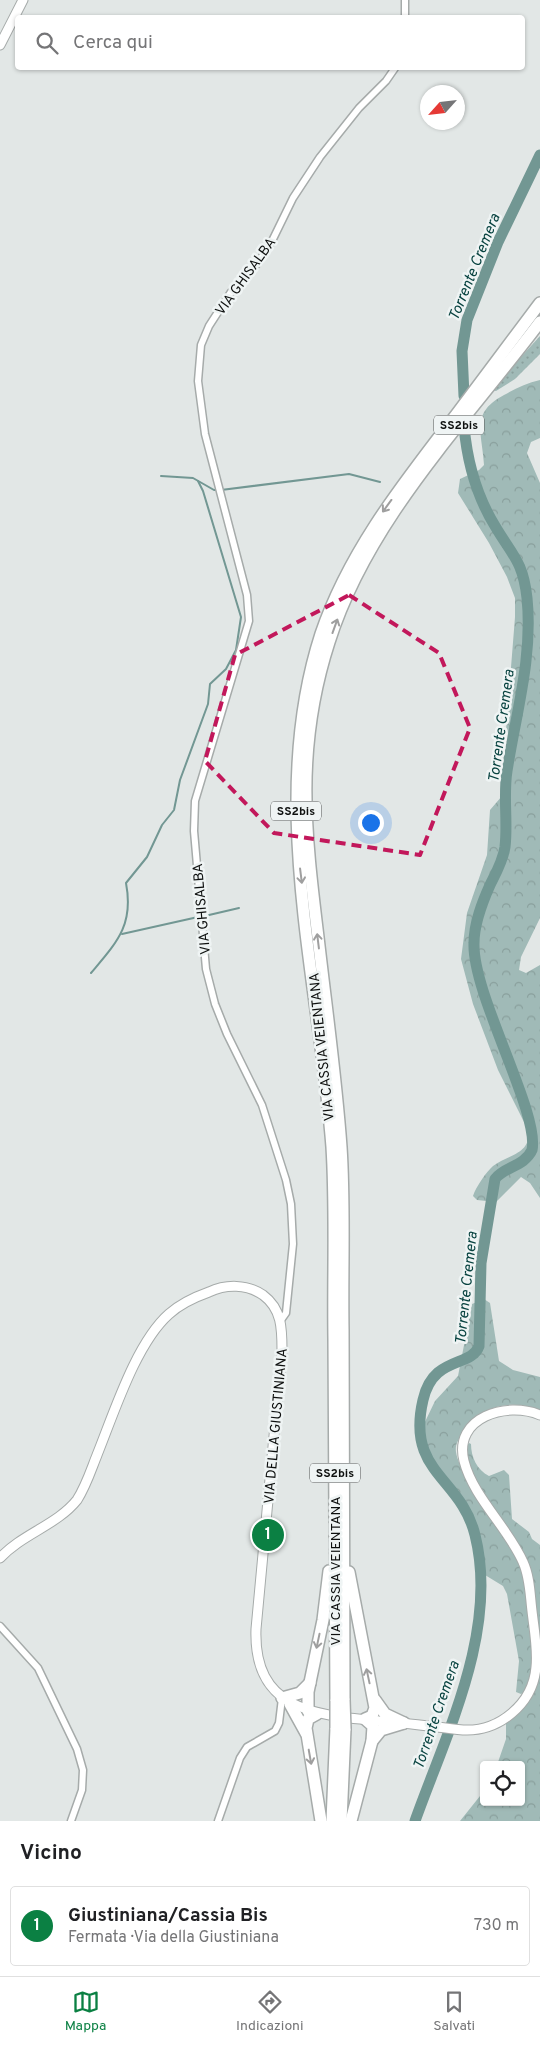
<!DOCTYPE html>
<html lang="it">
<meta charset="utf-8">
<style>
body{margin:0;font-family:Overpass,sans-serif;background:#f6f6f6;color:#202124}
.controls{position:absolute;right:15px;bottom:15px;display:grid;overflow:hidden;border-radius:5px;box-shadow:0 1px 4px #0004}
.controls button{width:45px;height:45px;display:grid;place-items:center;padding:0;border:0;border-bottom:1px solid #e0e0e0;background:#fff;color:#202124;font:25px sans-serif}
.compass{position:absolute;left:420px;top:85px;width:45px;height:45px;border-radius:50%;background:#fff;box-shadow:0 1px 4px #0004;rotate:243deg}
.you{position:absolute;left:370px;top:822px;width:18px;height:18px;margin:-12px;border:4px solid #fff;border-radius:50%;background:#1a73e8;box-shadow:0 0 0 8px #1a73e833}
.badge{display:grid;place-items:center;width:32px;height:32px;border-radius:50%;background:#0b8043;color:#fff;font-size:16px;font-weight:700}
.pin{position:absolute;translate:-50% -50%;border:2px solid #fff;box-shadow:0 1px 5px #0006}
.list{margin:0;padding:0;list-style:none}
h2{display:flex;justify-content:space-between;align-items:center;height:65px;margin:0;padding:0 20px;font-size:21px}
h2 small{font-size:16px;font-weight:400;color:#757577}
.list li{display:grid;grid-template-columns:32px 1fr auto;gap:15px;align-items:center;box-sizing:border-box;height:80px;margin:0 10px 10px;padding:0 10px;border:1px solid #e0e0e0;border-radius:5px}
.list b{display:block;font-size:19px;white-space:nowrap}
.list p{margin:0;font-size:16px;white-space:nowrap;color:#757577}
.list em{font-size:16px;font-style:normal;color:#757577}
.icon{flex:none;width:28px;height:28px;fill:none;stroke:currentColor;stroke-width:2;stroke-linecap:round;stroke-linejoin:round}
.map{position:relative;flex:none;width:540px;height:1821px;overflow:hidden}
.search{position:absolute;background:#fff;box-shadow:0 1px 4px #0004;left:15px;right:15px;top:15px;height:55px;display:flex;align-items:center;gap:12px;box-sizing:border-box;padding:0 18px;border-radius:5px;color:#757577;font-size:19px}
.sheet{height:155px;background:#fff}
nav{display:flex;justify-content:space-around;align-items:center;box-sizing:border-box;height:70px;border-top:1px solid #e0e0e0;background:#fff;font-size:14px;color:#757577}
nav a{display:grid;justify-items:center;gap:2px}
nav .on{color:#0b8043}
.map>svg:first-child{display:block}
.grass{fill:url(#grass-dots)}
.forest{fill:url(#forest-crowns)}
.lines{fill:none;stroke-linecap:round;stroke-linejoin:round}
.stream{stroke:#729793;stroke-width:2}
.river{stroke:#729793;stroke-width:11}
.street-casing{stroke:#a6abaa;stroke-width:9}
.secondary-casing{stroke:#a6abaa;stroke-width:11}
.highway-casing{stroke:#a6abaa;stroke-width:14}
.street{stroke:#fff;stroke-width:6}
.secondary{stroke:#fff;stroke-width:9}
.highway{stroke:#fff;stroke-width:11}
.highway-bridge-casing{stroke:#a6abaa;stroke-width:14;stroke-linecap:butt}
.highway-bridge{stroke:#fff;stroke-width:11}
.oneway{stroke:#9f9f9f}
.marked{fill:none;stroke:#c2185b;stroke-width:4;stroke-dasharray:10 6;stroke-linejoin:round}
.labels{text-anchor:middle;stroke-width:5;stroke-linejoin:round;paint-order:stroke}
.shield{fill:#eff4f4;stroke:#525454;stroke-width:1}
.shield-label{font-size:12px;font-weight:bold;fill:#0e100f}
.street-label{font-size:14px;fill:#0e100f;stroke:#eff4f4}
.water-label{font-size:15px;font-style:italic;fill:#084340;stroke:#eff4f4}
</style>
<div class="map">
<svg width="540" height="1821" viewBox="0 0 540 1821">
<defs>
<pattern id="grass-dots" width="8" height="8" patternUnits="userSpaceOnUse" patternTransform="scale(1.25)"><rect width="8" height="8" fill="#a0bab7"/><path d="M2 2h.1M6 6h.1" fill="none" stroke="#899f9c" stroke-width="1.8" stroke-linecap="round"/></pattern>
<pattern id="forest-crowns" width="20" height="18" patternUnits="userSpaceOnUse" patternTransform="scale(1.25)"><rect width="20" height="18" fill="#a0bab7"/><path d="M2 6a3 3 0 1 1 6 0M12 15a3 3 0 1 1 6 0" fill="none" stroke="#899f9c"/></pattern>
</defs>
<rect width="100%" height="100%" fill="#e2e7e6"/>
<polygon class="grass" points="540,336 540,354 515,379 496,391 491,390"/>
<g class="forest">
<path d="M540 380V438L531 442 527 453 540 483V918L521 957 519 970 526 973 540 965V1198L530 1183 521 1177 496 1202 477 1200 473 1196C476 1187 486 1172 493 1166 509 1154 529 1155 529 1132L498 1070 473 1004 461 959 467 913 487 855 490 810 502 796 512 740 506 730 515 617V598L507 577 489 543 458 493 460 479 479 470 484 465C482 432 470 413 504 395 516 388 527 383 540 380Z"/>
<path d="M484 1299 490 1303 499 1361 513 1370 540 1377V1410C511 1399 478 1405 462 1434 458 1440 455 1445 456 1452 458 1467 473 1485 480 1499 492 1518 506 1537 516 1557 528 1581 535 1643 532 1669 531 1676 528 1684 526 1691L521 1694 516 1692 519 1661 507 1594 503 1586 485 1575 481 1568 479 1540 471 1512 466 1502 444 1487 432 1466 424 1436 423 1426 435 1401 458 1376 472 1304Z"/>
<path d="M469 1443 471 1444C471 1457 477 1470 489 1476L504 1470 509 1475 512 1519 529 1532 532 1539 540 1545V1821H460L484 1791V1802H521V1765H497L506 1739V1723L523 1707 534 1690 530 1582 466 1464V1446Z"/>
</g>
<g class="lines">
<g class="stream">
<polyline points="161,476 193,478 214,490 221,490 349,474 380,482"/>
<polyline points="209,915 239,908"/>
<polyline points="122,934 198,917"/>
<path d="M91 973C117 942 134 925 126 883L147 857 162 825 174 810 180 780 208 704 210 684 226 669 236 650 241 617 203 491 198 481"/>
</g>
<g class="river">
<polyline points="464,396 462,351 467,320 498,242 540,155"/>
<path d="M415 1821C446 1734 499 1630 475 1535 461 1477 406 1473 423 1400 433 1355 471 1368 479 1346L481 1263 495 1179C505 1166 524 1167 532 1150 540 1113 472 994 474 943 474 923 482 903 490 885 496 873 503 861 505 847 508 822 503 796 507 771 516 713 533 657 527 598 523 561 512 555 495 526 476 495 467 460 464 426"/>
</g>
<defs>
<g id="street">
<polyline points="405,0 405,18"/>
<polyline points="281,1320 286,1313 293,1244 291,1204 286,1180 262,1105 227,1034 215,1004 206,969 194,831 195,801 249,621 247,595 205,434 198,381 201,345 209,326 231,292 258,263 273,239 293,198 320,157 359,108 386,81 395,68"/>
<polyline points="0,1626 38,1668 77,1749 83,1770 82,1790 71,1821"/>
<polyline points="218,1821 240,1758 247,1747 275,1731 279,1723 282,1698"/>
</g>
<g id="secondary">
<polyline points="0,45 23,0"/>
<path d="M0 1558C22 1534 57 1525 77 1500 86 1486 91 1470 97 1455 114 1413 136 1343 169 1314 180 1304 195 1297 209 1292 226 1284 247 1284 263 1295 282 1309 282 1329 282 1350L256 1629C253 1711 316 1715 379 1721 407 1723 435 1727 463 1730 499 1732 533 1704 536 1667 538 1649 534 1629 532 1611 530 1595 530 1577 523 1562 509 1529 473 1497 464 1461 453 1417 507 1401 540 1415"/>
</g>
<g id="highway">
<polyline points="349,1572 375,1708 372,1716 365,1719 373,1726 372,1741 351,1821"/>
<polyline points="282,1698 300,1693 310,1683"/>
<path d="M344 1700C344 1577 344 1453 343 1329 342 1269 345 1207 341 1147 336 1077 326 1007 318 937 305 831 295 747 329 642 368 519 464 423 540 322"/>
<polyline points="375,1700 385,1714 404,1723"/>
<path d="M336 1701C335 1580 335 1459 334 1339 333 1275 336 1210 332 1147 319 977 267 801 321 634 349 551 403 484 456 415 484 378 512 340 540 303"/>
<polyline points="290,1704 306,1733"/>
<polyline points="308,1711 308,1692 323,1620 329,1571"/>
<polyline points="317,1714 308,1719 306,1728 321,1821"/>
<polyline points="372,1741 381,1730 404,1723"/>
<polyline points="332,1821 336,1728"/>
<polyline points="341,1821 345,1729"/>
</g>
</defs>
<use href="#street" class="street-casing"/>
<use href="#secondary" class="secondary-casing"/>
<use href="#highway" class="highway-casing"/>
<use href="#street" class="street"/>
<use href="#secondary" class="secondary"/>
<use href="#highway" class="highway"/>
<defs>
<g id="highway-bridge">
<polyline points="344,1700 345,1729"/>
<polyline points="336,1728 336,1701"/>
</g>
</defs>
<use href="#highway-bridge" class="highway-bridge-casing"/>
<use href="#highway-bridge" class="highway-bridge"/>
</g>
<defs><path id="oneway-shaft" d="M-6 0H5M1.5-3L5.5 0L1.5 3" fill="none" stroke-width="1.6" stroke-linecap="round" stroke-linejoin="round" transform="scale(1.25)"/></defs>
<g class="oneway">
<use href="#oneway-shaft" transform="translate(387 506) rotate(126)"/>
<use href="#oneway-shaft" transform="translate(335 626) rotate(-70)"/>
<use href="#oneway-shaft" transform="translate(301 876) rotate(83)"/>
<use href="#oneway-shaft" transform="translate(318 941) rotate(-97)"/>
<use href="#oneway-shaft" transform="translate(318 1641) rotate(102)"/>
<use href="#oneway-shaft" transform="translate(368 1676) rotate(-102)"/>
<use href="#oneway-shaft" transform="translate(310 1757) rotate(80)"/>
</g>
<path class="marked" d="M349 595 439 653 470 728 420 855 274 833 205 761 235 655Z"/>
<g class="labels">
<g class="shield">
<rect x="434" y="415.5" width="50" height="19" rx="4"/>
<rect x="271" y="801.5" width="50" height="19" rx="4"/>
<rect x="310" y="1463.5" width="50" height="19" rx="4"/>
</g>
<g class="shield-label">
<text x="459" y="429">SS2bis</text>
<text x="296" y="815">SS2bis</text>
<text x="335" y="1477">SS2bis</text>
</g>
<g class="street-label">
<text transform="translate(245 276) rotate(-54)" y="5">VIA GHISALBA</text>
<text transform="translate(201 909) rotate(-95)" y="5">VIA GHISALBA</text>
<text transform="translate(321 1047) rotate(-96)" y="5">VIA CASSIA VEIENTANA</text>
<text transform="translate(275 1426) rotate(-85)" y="5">VIA DELLA GIUSTINIANA</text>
<text transform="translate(335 1571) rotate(-90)" y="5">VIA CASSIA VEIENTANA</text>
</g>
<g class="water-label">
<text transform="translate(474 267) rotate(-68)" y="5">Torrente Cremera</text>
<text transform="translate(501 726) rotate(-82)" y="5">Torrente Cremera</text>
<text transform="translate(466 1288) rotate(-84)" y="5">Torrente Cremera</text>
<text transform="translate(436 1715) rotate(-71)" y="5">Torrente Cremera</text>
</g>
</g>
</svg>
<div class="controls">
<button><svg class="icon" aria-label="locate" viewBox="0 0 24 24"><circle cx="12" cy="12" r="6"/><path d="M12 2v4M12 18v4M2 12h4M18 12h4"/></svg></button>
</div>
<svg class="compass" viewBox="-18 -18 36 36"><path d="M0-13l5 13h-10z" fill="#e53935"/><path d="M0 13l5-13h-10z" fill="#757577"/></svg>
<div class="you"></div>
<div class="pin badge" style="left:268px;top:1535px">1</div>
<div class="search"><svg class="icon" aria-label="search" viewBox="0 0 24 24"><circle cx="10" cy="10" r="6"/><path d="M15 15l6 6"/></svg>Cerca qui</div>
</div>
<section class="sheet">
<h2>Vicino<small></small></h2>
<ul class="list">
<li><span class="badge">1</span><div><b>Giustiniana/Cassia Bis</b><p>Fermata · Via della Giustiniana</p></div><em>730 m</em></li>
</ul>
</section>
<nav>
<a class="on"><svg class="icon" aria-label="map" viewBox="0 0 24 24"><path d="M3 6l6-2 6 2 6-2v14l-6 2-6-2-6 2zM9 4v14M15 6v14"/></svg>Mappa</a>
<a><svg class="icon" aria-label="directions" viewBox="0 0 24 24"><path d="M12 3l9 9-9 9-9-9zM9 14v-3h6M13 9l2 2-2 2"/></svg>Indicazioni</a>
<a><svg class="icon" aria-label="saved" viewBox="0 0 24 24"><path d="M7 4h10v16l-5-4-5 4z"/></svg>Salvati</a>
</nav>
